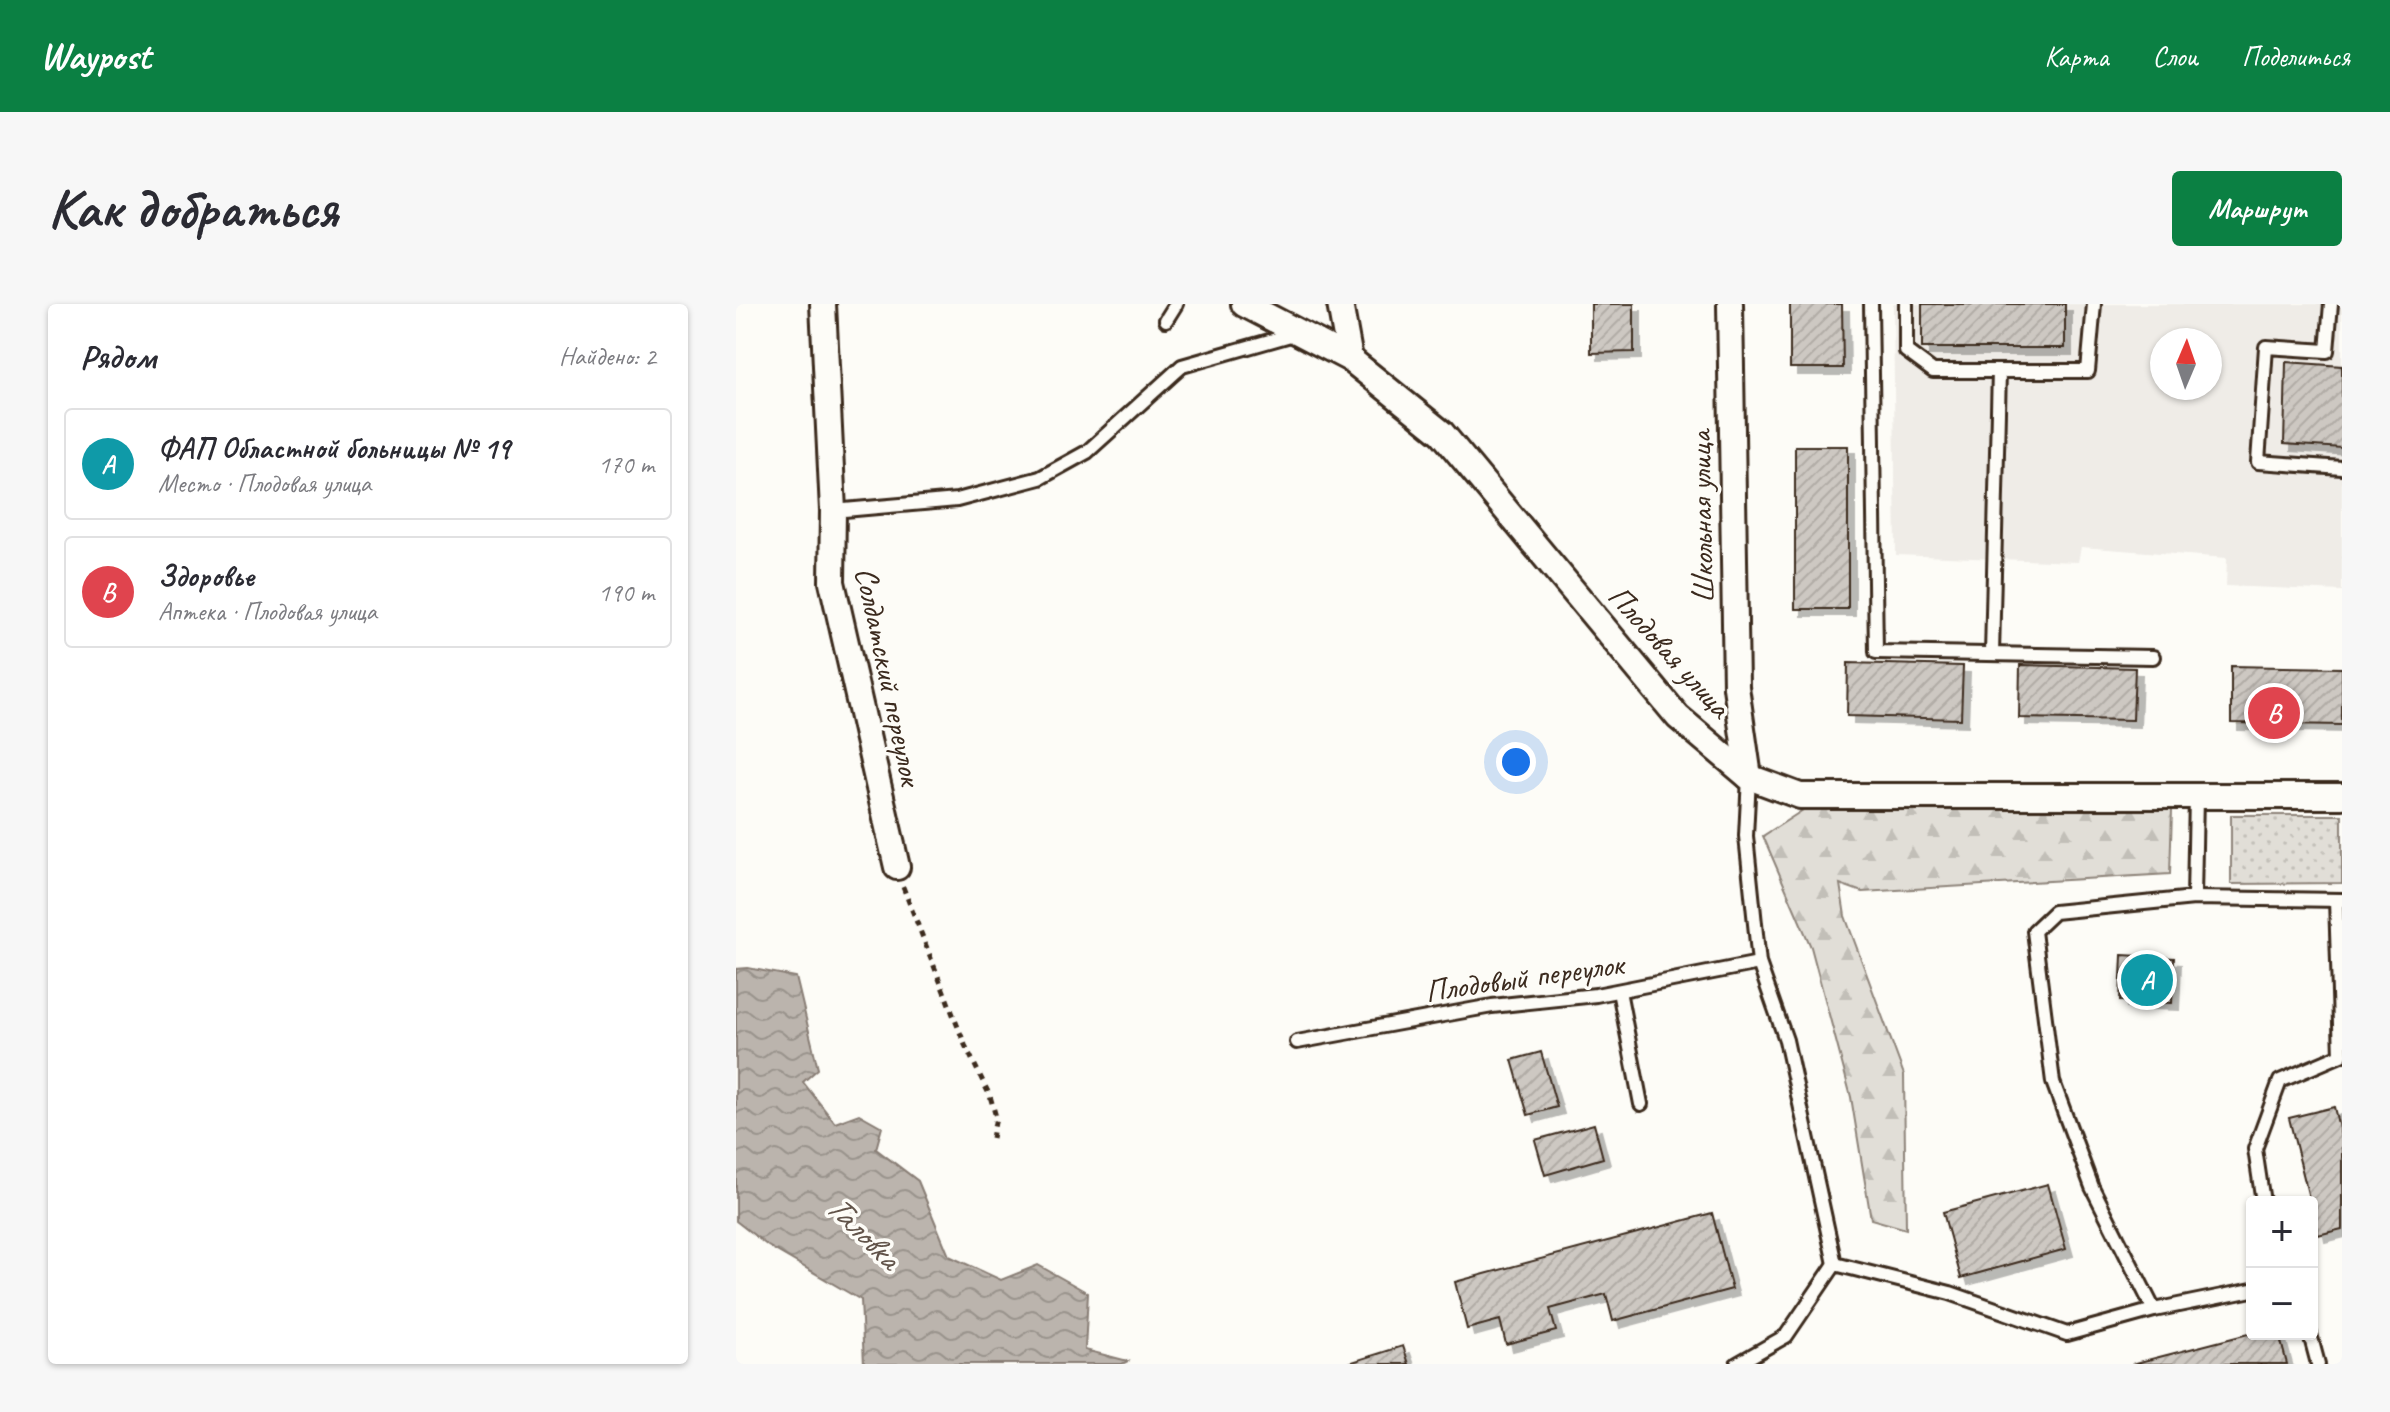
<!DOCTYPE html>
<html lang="ru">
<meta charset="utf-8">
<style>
body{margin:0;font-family:Caveat,sans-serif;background:#f7f7f7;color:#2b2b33}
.controls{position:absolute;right:24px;bottom:24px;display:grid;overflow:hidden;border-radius:8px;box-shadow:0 2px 6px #0004}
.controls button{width:72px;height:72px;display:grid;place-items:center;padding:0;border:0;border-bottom:2px solid #e1e1e2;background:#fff;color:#2b2b33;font:40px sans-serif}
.compass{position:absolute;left:1414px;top:24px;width:72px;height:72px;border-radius:50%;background:#fff;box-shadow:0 2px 6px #0004;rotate:2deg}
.you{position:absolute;left:780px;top:458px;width:28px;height:28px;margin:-20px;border:6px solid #fff;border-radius:50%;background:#1a73e8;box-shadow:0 0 0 12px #1a73e833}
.badge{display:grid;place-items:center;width:52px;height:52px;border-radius:50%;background:#0b8043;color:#fff;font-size:26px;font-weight:700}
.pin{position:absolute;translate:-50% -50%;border:4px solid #fff;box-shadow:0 2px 8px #0006}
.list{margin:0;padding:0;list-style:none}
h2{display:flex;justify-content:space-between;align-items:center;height:104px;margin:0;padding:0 32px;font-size:34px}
h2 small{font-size:26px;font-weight:400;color:#7c7c81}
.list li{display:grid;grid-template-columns:52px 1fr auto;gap:24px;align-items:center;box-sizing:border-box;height:112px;margin:0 16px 16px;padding:0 16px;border:2px solid #e1e1e2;border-radius:8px}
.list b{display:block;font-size:30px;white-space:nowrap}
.list p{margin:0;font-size:26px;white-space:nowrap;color:#7c7c81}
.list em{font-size:26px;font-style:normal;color:#7c7c81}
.map{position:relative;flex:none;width:1606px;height:1060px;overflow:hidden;border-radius:8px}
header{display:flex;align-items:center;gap:48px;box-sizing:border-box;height:112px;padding:0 40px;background:#0b8043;color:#fff}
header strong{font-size:38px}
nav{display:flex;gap:44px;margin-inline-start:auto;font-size:28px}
.intro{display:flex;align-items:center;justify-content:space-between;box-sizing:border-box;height:192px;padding:0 48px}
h1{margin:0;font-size:56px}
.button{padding:20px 36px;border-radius:8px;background:#0b8043;color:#fff;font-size:28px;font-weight:700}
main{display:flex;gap:48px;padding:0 48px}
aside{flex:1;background:#fff;border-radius:8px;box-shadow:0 2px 6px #0004}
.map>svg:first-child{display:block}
.built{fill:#efece7;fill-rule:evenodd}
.forest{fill:url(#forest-firs);stroke:#8e847a;stroke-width:2}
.park{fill:url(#park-dots);stroke:#8e847a;stroke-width:2}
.water{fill:url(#water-waves);stroke:#887d74;stroke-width:2}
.building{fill:url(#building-hatch);stroke:#3b2a1e;stroke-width:2;filter:url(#shadow)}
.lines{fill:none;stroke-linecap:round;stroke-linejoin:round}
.service-casing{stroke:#3b2a1e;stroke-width:18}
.minor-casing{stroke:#3b2a1e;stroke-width:30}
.path{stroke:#3b2a1e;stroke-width:5;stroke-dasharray:6 6;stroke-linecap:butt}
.service{stroke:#fdfcf7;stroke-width:12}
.minor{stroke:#fdfcf7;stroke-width:24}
.labels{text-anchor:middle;stroke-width:7;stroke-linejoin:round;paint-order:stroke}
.street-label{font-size:32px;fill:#3b2a1e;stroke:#fdfcf7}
.water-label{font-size:34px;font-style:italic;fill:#615349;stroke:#fdfcf7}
</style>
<header>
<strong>Waypost</strong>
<nav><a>Карта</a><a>Слои</a><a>Поделиться</a></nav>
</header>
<div class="intro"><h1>Как добраться</h1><a class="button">Маршрут</a></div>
<main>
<aside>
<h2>Рядом<small>Найдено: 2</small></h2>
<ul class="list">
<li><span class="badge" style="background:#0f9aa8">A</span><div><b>ФАП Областной больницы № 19</b><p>Место · Плодовая улица</p></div><em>170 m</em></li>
<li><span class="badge" style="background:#e0444e">B</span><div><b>Здоровье</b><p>Аптека · Плодовая улица</p></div><em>190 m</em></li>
</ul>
</aside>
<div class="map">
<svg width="1606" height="1060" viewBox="0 0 1606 1060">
<defs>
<pattern id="forest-firs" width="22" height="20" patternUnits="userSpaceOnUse" patternTransform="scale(2)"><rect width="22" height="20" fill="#e1ded7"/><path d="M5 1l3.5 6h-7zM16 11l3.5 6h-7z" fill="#c2bfb8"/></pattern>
<pattern id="park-dots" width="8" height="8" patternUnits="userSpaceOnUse" patternTransform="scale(2)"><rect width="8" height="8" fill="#e1ded7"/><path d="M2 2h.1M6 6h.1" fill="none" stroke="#c2bfb8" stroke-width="1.8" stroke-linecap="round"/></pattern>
<pattern id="water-waves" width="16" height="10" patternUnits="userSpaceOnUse" patternTransform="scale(2)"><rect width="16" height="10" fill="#bbb4ad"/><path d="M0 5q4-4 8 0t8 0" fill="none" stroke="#99938c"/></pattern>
<pattern id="building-hatch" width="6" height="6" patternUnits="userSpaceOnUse" patternTransform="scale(2)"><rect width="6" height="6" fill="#cdc8c2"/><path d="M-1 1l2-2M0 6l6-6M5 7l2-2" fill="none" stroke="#b1aca6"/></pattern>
<filter id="shadow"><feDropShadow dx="7" dy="7" stdDeviation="0" flood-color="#0004"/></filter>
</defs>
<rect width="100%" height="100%" fill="#fdfcf7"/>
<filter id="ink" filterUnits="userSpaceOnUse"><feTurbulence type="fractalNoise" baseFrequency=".0125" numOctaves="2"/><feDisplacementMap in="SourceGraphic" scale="16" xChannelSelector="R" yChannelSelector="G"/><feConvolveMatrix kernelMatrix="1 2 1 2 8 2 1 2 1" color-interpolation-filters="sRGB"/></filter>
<g filter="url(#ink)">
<path class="built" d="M1157 0H1606V287L1490 282 1491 254 1345 243 1342 258 1160 251ZM1426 36H1474V84H1426Z"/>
<polygon class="forest" points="1081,497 1436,506 1434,570 1126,588 1104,580 1109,612 1168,771 1170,925 1135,915 1115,793 1075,643 1027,532"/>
<polygon class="park" points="1495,511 1606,511 1606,579 1495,580"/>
<polygon class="water" points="12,664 60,673 82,765 67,778 99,819 123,810 146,823 140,845 182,877 213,952 265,976 302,961 352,989 349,1046 392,1057 386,1060 128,1060 125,996 32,942 0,917 0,665"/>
<g class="building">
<polygon points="855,0 898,0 898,48 855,49"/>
<polygon points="1054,0 1106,0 1107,64 1054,64"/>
<rect x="1186" y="0" width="143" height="44"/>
<polygon points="1550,58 1606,62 1606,144 1548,140"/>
<rect x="1059" y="142" width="53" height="163"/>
<polygon points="1112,359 1227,362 1225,415 1111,412"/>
<polygon points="1284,361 1399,364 1397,416 1283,414"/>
<polygon points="1495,362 1606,364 1606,421 1495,419"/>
<polygon points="1386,651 1438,654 1436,699 1384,697"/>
<polygon points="805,748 821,803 792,811 776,756"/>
<polygon points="1598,803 1606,837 1606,925 1582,931 1576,898 1574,898 1553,814"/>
<polygon points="858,820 867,854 809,871 799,836"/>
<polygon points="1312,880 1330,945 1225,974 1207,908"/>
<polygon points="976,909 996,985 877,1017 870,990 814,1005 820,1027 770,1040 764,1016 731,1025 719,978"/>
<polygon points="1516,1029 1543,1030 1551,1060 1396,1060"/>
<polygon points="667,1042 673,1060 610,1060"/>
</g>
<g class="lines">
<defs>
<g id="service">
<polyline points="1135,0 1140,348 1417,353"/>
<polyline points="1170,0 1170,47 1197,67 1352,67 1358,0"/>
<polyline points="1595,0 1591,47 1530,43 1522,158 1606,164"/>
<polyline points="430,16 440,0"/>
<polyline points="97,207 221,196 304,174 351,148 446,62 558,30"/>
<polyline points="1256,350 1263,67"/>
<polyline points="1013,473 1010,532 1023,659 1050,736 1099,960"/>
<polyline points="1458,594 1460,492"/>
<polyline points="883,687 905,800"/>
<polyline points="561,738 756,702 860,691 1023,659"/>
<polyline points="1527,898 1519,845 1544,777 1605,751 1600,596"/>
<polyline points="1418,1006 1356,883 1317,778 1298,627 1318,608 1458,594 1606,596"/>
<polyline points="1574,1030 1582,1060"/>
<polyline points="1001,1060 1050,1032 1099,960 1214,989 1331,1030 1418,1006 1516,986"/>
</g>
<g id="minor">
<polyline points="87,0 97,207 96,278 161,563"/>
<polyline points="508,0 614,55 706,129 942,413 1013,473 1064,492 1606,492"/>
<polyline points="604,0 614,55"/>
<polyline points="994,0 1000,383 1013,473"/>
</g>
</defs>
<use href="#service" class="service-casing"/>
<use href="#minor" class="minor-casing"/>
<polyline class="path" points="167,583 229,741 254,792 260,813 256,834"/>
<use href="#service" class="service"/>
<use href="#minor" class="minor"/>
</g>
</g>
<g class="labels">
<g class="street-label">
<text transform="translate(965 213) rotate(-91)" y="11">Школьная улица</text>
<text transform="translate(934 347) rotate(48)" y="11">Плодовая улица</text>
<text transform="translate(153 372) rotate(78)" y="11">Солдатский переулок</text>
<text transform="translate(788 673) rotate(-8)" y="11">Плодовый переулок</text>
</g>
<g class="water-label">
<text transform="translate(128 927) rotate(45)" y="12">Таловка</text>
</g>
</g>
</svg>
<div class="controls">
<button>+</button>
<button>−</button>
</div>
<svg class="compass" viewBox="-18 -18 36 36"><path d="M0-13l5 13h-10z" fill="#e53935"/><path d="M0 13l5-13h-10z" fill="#7c7c81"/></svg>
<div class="you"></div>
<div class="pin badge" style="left:1411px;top:676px;background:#0f9aa8">A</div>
<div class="pin badge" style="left:1538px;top:409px;background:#e0444e">B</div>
</div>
</main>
